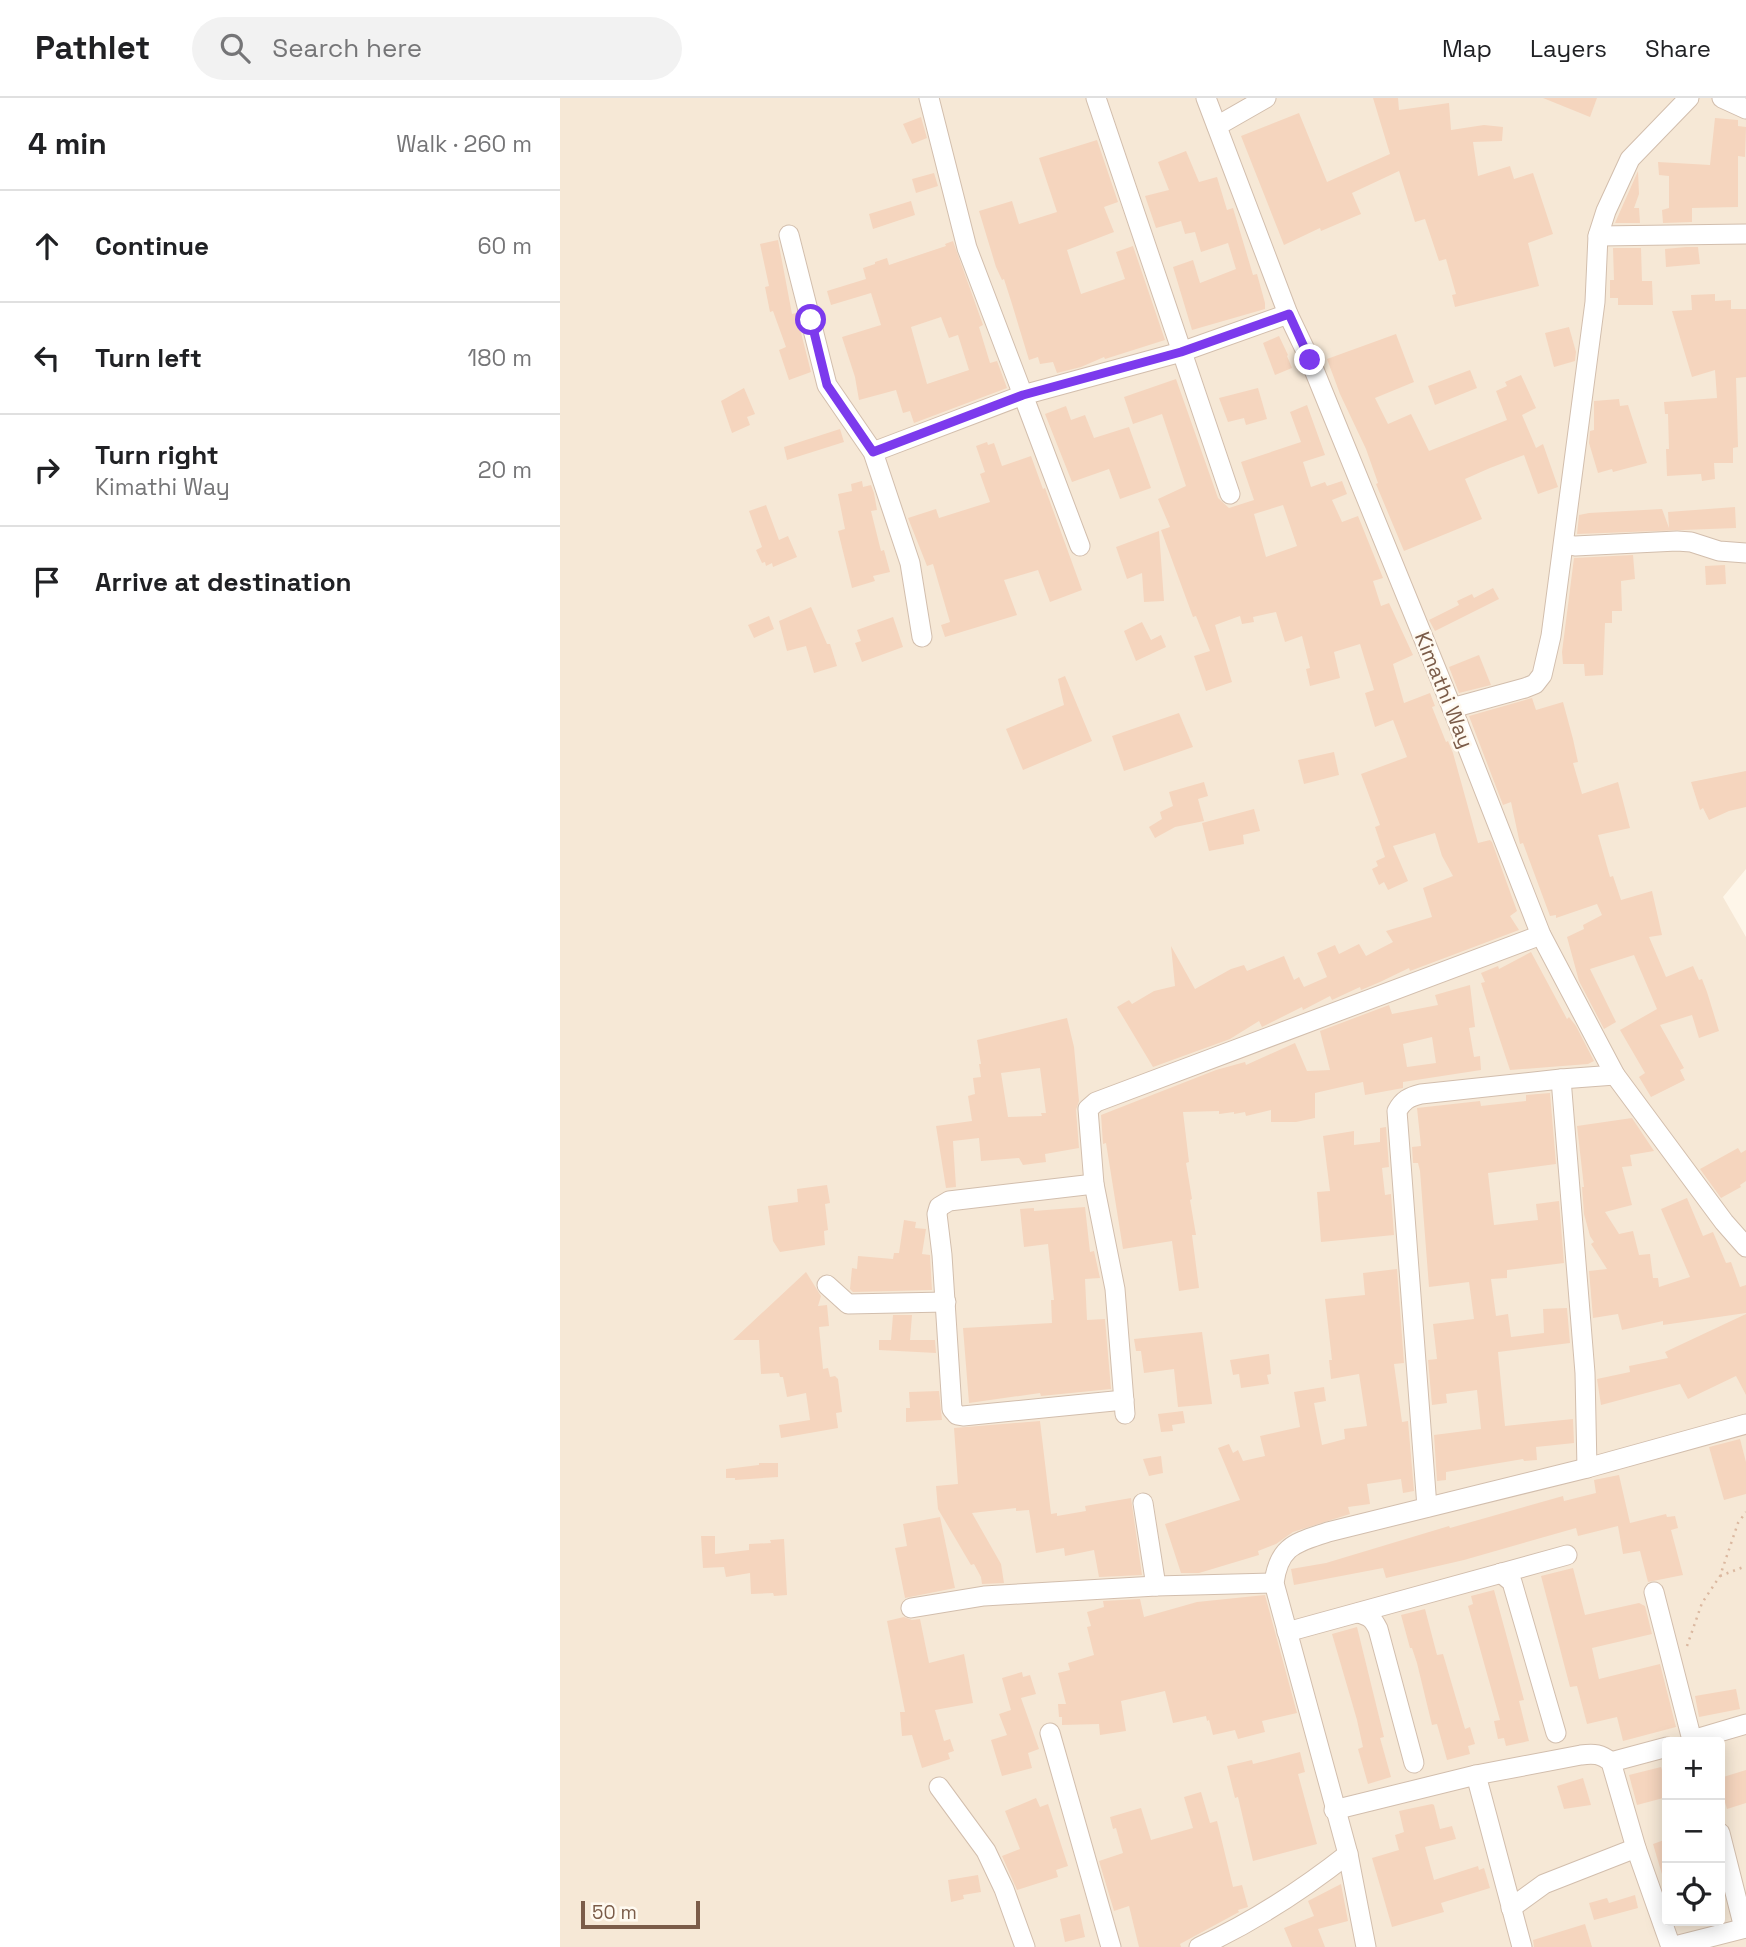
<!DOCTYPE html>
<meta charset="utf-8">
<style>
body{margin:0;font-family:"Space Grotesk",sans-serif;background:#f2f2f2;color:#202124}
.controls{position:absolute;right:21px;bottom:21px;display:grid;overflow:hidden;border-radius:7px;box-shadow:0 4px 18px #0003}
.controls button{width:63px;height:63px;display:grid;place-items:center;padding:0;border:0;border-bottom:2px solid #e0e0e0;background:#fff;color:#202124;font:35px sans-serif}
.scale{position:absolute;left:21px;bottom:18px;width:119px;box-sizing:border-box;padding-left:7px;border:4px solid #7b5c49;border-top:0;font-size:19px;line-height:24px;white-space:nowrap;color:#7b5c49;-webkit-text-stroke:5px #fffaf1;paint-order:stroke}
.stop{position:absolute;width:21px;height:21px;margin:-16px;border:5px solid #7c3aed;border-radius:50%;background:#fff}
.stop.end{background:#7c3aed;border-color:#fff;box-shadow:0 2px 7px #0008}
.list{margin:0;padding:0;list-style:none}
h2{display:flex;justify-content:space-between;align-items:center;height:91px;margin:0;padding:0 28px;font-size:30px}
h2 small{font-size:23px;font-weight:400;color:#757577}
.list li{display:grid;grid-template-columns:46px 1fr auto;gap:21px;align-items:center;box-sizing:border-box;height:112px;padding:0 28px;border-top:2px solid #e0e0e0}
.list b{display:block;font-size:26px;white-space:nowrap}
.list p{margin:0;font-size:23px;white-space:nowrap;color:#757577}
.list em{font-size:23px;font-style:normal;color:#757577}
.icon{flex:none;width:38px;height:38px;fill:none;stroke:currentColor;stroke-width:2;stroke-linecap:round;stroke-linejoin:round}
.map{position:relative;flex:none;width:1186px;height:1849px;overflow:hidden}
header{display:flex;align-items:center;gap:42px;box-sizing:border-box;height:98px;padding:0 35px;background:#fff;border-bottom:2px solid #e0e0e0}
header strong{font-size:33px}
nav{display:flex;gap:38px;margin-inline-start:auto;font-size:24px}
.search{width:490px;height:63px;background:#f2f2f2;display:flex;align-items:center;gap:18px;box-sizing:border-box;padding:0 24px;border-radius:38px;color:#757577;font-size:26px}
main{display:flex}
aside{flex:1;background:#fff}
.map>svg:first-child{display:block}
.residential{fill:#f6e8d6;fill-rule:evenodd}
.building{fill:#f5d5be;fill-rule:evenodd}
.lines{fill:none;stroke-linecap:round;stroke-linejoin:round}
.minor-casing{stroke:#d2bead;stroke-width:21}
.path{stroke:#dbb8a0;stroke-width:2.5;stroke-dasharray:2 5;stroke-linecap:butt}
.minor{stroke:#fff;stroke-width:19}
.route{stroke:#7c3aed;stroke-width:9}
.labels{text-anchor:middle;stroke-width:5;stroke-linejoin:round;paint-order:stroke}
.street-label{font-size:21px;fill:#7b5c49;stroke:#fffaf1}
</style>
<header>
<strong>Pathlet</strong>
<div class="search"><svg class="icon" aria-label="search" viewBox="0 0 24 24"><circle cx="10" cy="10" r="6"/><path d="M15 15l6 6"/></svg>Search here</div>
<nav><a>Map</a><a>Layers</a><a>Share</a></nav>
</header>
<main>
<aside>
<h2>4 min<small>Walk · 260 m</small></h2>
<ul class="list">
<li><svg class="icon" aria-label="ahead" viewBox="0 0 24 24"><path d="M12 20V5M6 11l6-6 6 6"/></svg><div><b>Continue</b></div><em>60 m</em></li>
<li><svg class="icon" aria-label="left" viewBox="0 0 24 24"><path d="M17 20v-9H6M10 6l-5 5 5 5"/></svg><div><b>Turn left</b></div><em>180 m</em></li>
<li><svg class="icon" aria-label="right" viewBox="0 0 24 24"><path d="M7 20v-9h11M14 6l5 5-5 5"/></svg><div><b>Turn right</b><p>Kimathi Way</p></div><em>20 m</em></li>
<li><svg class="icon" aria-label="arrive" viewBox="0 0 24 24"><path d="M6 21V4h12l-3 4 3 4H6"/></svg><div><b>Arrive at destination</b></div></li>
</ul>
</aside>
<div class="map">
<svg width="1186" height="1849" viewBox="0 0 1186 1849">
<rect width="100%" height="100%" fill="#fef6e9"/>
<path class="residential" d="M0 0H1186V771L1163 799 1186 839V1849H0ZM1107 1644H1160V1823H1107Z"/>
<g class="building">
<polygon points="813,0 838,0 839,12 889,5 891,32 924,27 943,29 942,43 913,44 918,78 950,68 954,81 973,75 993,136 968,145 979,188 895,209 892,197 896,196 886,161 879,163 865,121 855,124 839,73 792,95 801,116 761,133 760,130 724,147 681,38 739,15 767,84 830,56"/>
<polygon points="983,0 1037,0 1030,19"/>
<polygon points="361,19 367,40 352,46 343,26"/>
<polygon points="1155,20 1178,22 1178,28 1186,29 1185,59 1178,58 1178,109 1132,110 1132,124 1103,125 1102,112 1109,110 1109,78 1099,77 1098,64 1150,67"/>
<polygon points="537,42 558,104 544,109 554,134 507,152 521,196 565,181 556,154 573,148 605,242 545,261 544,259 521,269 497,275 493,264 480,266 478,259 469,262 452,206 444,181 442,182 436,169 419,113 452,103 459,126 497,114 479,60"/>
<polygon points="626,53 639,84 657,79 667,112 673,110 693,177 697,176 705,205 705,211 632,232 613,169 633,162 640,185 676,171 668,145 641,154 635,134 625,136 621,123 596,130 585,98 609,92 598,64"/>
<polygon points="1078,73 1079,96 1074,110 1079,110 1080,125 1055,125"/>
<polygon points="374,75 378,88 356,95 352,81"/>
<polygon points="351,103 355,117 313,131 309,116"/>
<polygon points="218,142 232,216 236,215 251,274 229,282 219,252 226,249 213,213 210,214 205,189 209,188 200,146"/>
<path d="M393 143 423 227 419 229 430 265 437 263 447 290 354 325 350 313 343 315 336 292 299 302 295 279 282 239 321 227 311 195 271 207 267 193 306 181 303 170 315 166V164L327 160 329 167 386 148 385 146ZM381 219 389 240 398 237 409 272 367 286 351 229Z"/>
<polygon points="1126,149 1138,149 1140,166 1106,169 1105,151"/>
<polygon points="1053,150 1081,150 1082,183 1092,183 1093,207 1058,207 1058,200 1050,200 1050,182 1054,182"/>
<polygon points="1155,196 1155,203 1171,202 1171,211 1186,211 1186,279 1176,280 1178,349 1173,350 1173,365 1154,365 1155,381 1142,383 1141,376 1107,378 1106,351 1109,351 1108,316 1105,316 1104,304 1157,300 1155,272 1132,279 1112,213 1132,212 1131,197"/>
<polygon points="1009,229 1016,254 1015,263 994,269 985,235"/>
<polygon points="836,236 854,284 815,300 828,326 851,316 869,353 947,322 936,293 947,288 945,284 961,277 976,310 962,317 976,350 983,346 998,389 978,396 964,357 930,370 905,381 922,421 844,453 816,386 818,385 806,351 780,296 767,261"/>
<polygon points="719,238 728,257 727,258 732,270 715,277 703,245"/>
<polygon points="910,272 917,290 875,307 868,288"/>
<path d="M616 281 658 400 669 410 694 402 681 364 741 344 730 314 747 307 765 357 743 364 751 389 765 384 767 388 782 383 787 396 772 402 782 424 798 418 823 480 813 483 821 508 829 505 853 557 833 566 844 605 870 595 875 608 872 609 886 644 888 643 893 655 918 745 930 742 932 744 957 813 950 818 959 832 850 873 849 870 820 884 801 892 800 889 772 902 770 898 743 912 742 909 702 929 699 923 670 941 593 969 557 909 569 902 572 906 594 893 615 888 611 848 635 891 671 871 684 867 687 873 724 858 734 882 739 879 744 889 767 879 757 855 775 847 779 856 799 846 806 858 833 844 826 833 872 819 863 790 893 778 882 758 875 735 833 748 848 783 828 792 824 784 819 787 812 771 818 768 816 763 825 759 815 729 820 727 801 676 847 659 833 622 815 629 805 595 814 592 800 546 774 554 780 580 750 588 746 571 750 570 742 538 725 544 716 514 693 519 694 524 682 526 680 518 655 527 672 584 646 593 634 558 650 553 636 518 633 519 601 432 610 429 598 401 626 388 602 316 573 326 564 299ZM723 407 737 448 706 459 694 416Z"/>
<polygon points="184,290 195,316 187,319 190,327 172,335 161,303"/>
<polygon points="698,290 707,321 686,327 684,320 668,324 659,300"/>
<polygon points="1059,301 1060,308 1068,307 1087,365 1053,374 1052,371 1038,375 1029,345 1030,333 1034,332 1034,303"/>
<polygon points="506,308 511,322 525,317 534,340 569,329 591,390 560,401 549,371 512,384 485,316"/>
<polygon points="280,331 284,344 227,362 224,349"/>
<polygon points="427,344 428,347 434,345 442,368 471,358 483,391 485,390 522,492 490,504 478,472 444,482 457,517 385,539 381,527 390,524 373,466 367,468 348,420 376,411 379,420 430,404 420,376 425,374 416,348"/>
<polygon points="302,383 303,389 311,387 314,395 317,412 311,413 321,453 324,452 330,474 313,478 315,483 292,490 278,433 285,431 278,396 292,393 291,386"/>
<polygon points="206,407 219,442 228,438 237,459 213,469 212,465 206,468 205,464 202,465 196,452 202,449 189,413"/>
<polygon points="1175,409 1176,430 1017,436 1019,417 1029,415 1102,411 1109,430 1108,414"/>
<polygon points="599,433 604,503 584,504 582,475 567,481 556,449"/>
<polygon points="1073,457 1075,481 1061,483 1062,513 1052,513 1052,525 1045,525 1043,577 1025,578 1024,566 1003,566 1002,554 1014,460"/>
<polygon points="1165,467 1166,486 1146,487 1145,468"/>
<polygon points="933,490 939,501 875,533 869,522 899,507 897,503 912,496 914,500"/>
<polygon points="251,509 267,546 270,546 277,568 254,575 246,548 227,553 219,523"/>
<polygon points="209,518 214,531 194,540 188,527"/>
<polygon points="333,519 343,549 302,564 295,545 301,543 297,532"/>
<polygon points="582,524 591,542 601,537 606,549 576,563 564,533"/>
<polygon points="919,557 931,587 899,595 889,569"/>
<polygon points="505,578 532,643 463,672 446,631 504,607 498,581"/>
<polygon points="972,600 976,612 1003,604 1013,641 1018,664 1013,665 1022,696 1058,684 1070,730 1038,737 1050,779 1053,778 1061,802 1092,793 1102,837 1089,839 1106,879 1133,868 1139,882 1142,881 1147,894 1159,933 1139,940 1132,917 1100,927 1124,970 1120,972 1125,982 1091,999 1079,979 1085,975 1060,932 1097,911 1074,857 1030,871 1056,924 1044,931 1019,883 1007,839 1024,831 1023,827 1042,817 1037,806 996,820 996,817 990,818 963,745 960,746 951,704 943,707 909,618"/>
<polygon points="619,615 633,649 564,673 552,638"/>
<polygon points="774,654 779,677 744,686 738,662"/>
<polygon points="1186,673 1186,709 1169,713 1149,722 1143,710 1140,712 1131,684"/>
<polygon points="644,684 648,698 638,701 644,723 615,729 595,740 589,729 602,721 600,714 613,708 609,694"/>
<polygon points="694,711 700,733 683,737 684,746 649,753 642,725"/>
<polygon points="971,854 1007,921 1009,919 1016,928 1034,963 1028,966 950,972 921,885 925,884 921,875 938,868 939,871"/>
<path d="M910 887 915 929 909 930 914 959 920 958 921 972 843 984V990L805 997 803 984 755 995V1020L736 1024H711V1012L686 1018 685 1014 674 1016V1014L659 1016V1013L623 1014 629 1064 626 1065 632 1101 630 1102 636 1137H632L639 1190 619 1193 612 1143 563 1151 546 1045 543 1046 541 1017 656 972 685 964 686 967 735 945 747 973 770 972 760 933 829 907 832 916 878 907 875 897ZM872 939 876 965 847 969 843 946Z"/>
<path d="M507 920 514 949 519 1003 516 1012 519 1050 485 1056 486 1064 463 1067 459 1060 421 1063 419 1040 393 1043 396 1089 386 1090 376 1028 412 1023 408 998 415 996 413 980 421 979 419 966H421L417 942ZM480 970 486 1015H481L482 1018 448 1019 441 975Z"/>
<polygon points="990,995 996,1066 928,1075 934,1127 978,1122 976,1106 999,1103 1004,1165 947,1172 947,1180 931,1181 936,1218 948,1216 951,1239 984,1235 983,1211 1007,1210 1010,1245 938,1254 945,1328 1013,1321 1014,1345 976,1349 977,1362 964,1363 963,1361 886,1374 886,1382 877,1383 874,1337 921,1331 917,1292 886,1296 887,1305 872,1307 868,1262 877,1261 873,1226 914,1221 909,1184 869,1189 860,1073 858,1065 853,1065 852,1049 861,1048 857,1010 920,1003 921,1008 966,1003 966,997"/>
<polygon points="1072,1020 1094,1053 1070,1057 1072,1068 1062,1069 1072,1107 1045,1114 1059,1136 1073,1133 1079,1157 1090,1156 1093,1180 1098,1180 1099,1189 1130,1179 1101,1111 1127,1100 1143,1138 1153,1134 1166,1165 1171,1164 1180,1189 1186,1187 1186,1215 1103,1227 1103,1223 1062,1232 1058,1216 1033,1220 1029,1173 1047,1171 1031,1146 1034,1144 1030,1138 1024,1116 1022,1089 1024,1089 1017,1028"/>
<polygon points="826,1029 829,1069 822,1070 825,1097 831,1096 834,1137 761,1144 757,1094 770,1093 763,1038 794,1033 794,1047 820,1044 820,1030"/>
<polygon points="1178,1050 1181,1055 1186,1052 1186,1083 1180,1087 1181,1089 1161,1100 1140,1071"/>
<polygon points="267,1087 270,1105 265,1106 268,1132 264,1133 265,1147 220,1154 213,1143 208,1108 238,1104 237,1091"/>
<polygon points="525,1109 530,1154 534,1153 540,1180 525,1181 527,1222 545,1221 551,1291 481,1298 480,1295 409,1305 403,1230 492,1225 491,1202 494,1202 488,1146 464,1149 460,1111 474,1110 474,1113"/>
<polygon points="344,1122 356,1124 355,1130 366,1131 362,1156 370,1157 372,1192 293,1194 290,1191 292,1170 297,1171 298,1158 333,1161 334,1155 339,1155"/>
<polygon points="837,1171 844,1265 834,1266 842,1324 848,1323 854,1393 843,1395 841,1381 807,1386 810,1406 788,1409 790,1416 733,1434 716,1446 698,1453 699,1457 639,1475 621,1475 605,1426 680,1402 658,1350 669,1346 673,1355 678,1352 683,1363 705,1358 700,1338 740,1329 734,1294 764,1289 766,1303 754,1305 762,1347 785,1341 784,1331 807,1328 799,1276 771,1281 769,1262 772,1262 765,1201 805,1197 803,1175"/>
<polygon points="246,1174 261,1198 258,1208 267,1207 269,1228 259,1229 263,1271 268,1270 270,1279 275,1278 278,1281 282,1314 276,1315 278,1330 221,1340 219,1327 250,1322 246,1295 227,1299 223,1279 220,1279 219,1275 201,1276 199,1242 173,1242"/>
<polygon points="1186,1216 1186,1297 1176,1278 1128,1301 1120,1286 1041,1307 1037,1281 1070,1274 1069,1268 1108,1260 1105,1254"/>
<polygon points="333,1217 352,1217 350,1242 375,1242 376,1255 319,1252 319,1242 331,1242"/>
<polygon points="642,1234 652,1306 618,1309 614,1271 584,1275 581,1253 576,1253 574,1241"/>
<polygon points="709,1256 711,1276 707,1277 709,1286 681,1290 679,1276 673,1277 670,1262"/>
<polygon points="379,1293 382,1322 346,1324 346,1310 350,1310 349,1294"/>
<polygon points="623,1313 625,1325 612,1327 613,1333 601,1334 598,1316"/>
<polygon points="480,1323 491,1416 497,1415 497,1418 526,1413 525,1408 571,1400 582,1477 539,1479 534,1452 505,1458 504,1450 476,1455 469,1412 456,1413 456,1410 412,1415 441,1466 444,1485 422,1486 421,1479 414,1466 411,1467 378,1411 376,1388 398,1386 394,1330"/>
<polygon points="1180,1341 1186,1364 1186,1396 1164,1402 1149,1349"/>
<polygon points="601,1358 603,1375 589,1378 583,1361"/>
<polygon points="199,1365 218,1365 218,1379 175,1382 175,1380 166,1380 166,1371 199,1367"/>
<polygon points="1059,1377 1070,1425 1106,1416 1107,1419 1115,1418 1118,1430 1111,1432 1123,1477 1088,1484 1080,1453 1063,1456 1058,1428 1018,1438 1016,1430 904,1462 826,1480 823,1470 734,1487 731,1471 766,1465 889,1428 890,1430 1003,1398 1004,1403 1036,1395 1034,1382"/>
<polygon points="380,1419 395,1490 345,1500 335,1450 347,1448 343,1426"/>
<polygon points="141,1438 155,1438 155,1456 189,1452 189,1446 211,1445 210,1442 224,1441 227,1497 214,1498 213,1495 191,1496 190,1475 166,1479 164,1469 143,1470"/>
<polygon points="1013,1470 1025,1517 1079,1505 1085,1508 1092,1536 1032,1550 1039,1581 1100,1566 1116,1629 1063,1643 1057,1619 1027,1626 1017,1588 1010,1589 981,1478"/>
<polygon points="934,1492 964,1602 959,1603 969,1643 946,1648 944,1640 938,1641 934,1623 940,1622 908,1508 913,1506 911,1498"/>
<polygon points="705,1497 737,1615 702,1623 705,1634 678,1641 675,1632 653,1637 649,1622 647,1623 646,1618 613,1625 605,1593 561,1603 566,1633 540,1637 539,1626 502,1627 502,1619 499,1619 498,1606 506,1606 498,1575 510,1572 508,1565 534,1557 527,1529 531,1528 527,1514 544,1509 543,1503 580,1501 584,1519 637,1504"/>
<polygon points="865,1511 877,1557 883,1556 905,1631 910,1629 915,1646 908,1648 910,1656 887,1662 877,1626 872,1627 857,1565 852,1550 850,1550 841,1517"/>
<polygon points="344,1519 352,1522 360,1521 369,1565 404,1556 413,1605 375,1612 384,1643 390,1641 394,1653 388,1655 390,1661 362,1670 352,1637 342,1638 340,1614 345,1614 327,1523"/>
<polygon points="797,1529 824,1639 820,1640 831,1679 808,1686 798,1651 803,1649 797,1622 772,1536"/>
<polygon points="462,1574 463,1579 470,1577 476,1596 461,1600 479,1651 468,1655 472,1670 442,1678 431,1642 447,1637 439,1616 451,1612 442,1580"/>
<polygon points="1176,1591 1180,1611 1139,1619 1135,1598"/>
<polygon points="740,1654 745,1674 738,1676 757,1746 693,1763 678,1699 675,1700 667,1668 692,1662 693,1666"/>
<polygon points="1101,1669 1107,1688 1107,1699 1077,1707 1069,1677"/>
<polygon points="1186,1672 1186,1705 1167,1711 1164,1701 1160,1703 1160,1680"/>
<polygon points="1023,1680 1031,1707 1004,1711 997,1688"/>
<polygon points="641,1694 650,1725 657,1723 673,1789 682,1787 688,1809 678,1812 679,1814 620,1846 621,1849 579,1849 569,1808 554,1813 539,1763 563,1755 556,1730 553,1731 550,1719 581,1710 591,1742 633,1730 624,1699"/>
<polygon points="476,1700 480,1709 488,1706 508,1768 496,1772 498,1779 457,1792 442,1758 460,1751 445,1713"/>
<polygon points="872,1706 874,1707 880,1731 892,1728 896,1741 865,1749 874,1782 918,1768 919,1772 924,1770 930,1790 881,1805 884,1814 832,1829 812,1760 839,1752 835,1737 844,1734 839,1713"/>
<polygon points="1107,1741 1107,1782 1104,1783 1093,1746"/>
<polygon points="418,1777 421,1794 403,1797 404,1801 391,1804 388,1782"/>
<polygon points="781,1786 788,1823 758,1831 765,1849 732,1849 724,1830 754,1818 748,1803"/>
<polygon points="1075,1797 1078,1810 1034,1822 1029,1805 1047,1800 1049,1805"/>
<polygon points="520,1816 525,1839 505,1844 500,1821"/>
<polygon points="1025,1826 1032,1849 974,1849 973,1842"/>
</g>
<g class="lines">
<defs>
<g id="minor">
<polyline points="369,0 407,150 463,297 621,254 728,216"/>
<polyline points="536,0 670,396"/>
<polyline points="646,0 728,216 750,262 892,610 981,837 1055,977 1164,1124 1186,1149"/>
<polyline points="1162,0 1186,11"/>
<polyline points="657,28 706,0"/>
<polyline points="229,137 267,287 313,354 350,465 362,539"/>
<polyline points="1038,138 1186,136"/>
<polyline points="313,354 463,297 520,448"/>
<polyline points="1004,446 1015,448 1117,443 1131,444 1159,453 1186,455"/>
<polyline points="892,610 965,590 975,586 982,577 991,538 1035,204 1038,138 1046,113 1070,61 1129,0"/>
<polyline points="1001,981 1025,1275 1027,1370"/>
<polyline points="534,1086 389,1103 379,1109 377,1116 382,1157 392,1311 397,1317 403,1318 564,1302"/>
<polyline points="267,1187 288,1206 386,1204"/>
<polyline points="565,1316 555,1191 534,1086 528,1011 536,1004 981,837"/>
<polyline points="583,1405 596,1488"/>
<path d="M867 1409 837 1013C843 1002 849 999 861 996L1001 981 1055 977"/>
<polyline points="941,1475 952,1484 996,1635"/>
<polyline points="1094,1494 1132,1642 1186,1626"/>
<polyline points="351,1510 424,1498 596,1488 714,1485"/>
<path d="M798 1515C810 1518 813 1521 818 1531L854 1665"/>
<polyline points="727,1534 1007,1457"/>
<polyline points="490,1635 551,1849"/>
<polyline points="1051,1664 1107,1649"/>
<polyline points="916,1677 962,1849"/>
<polyline points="379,1689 426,1753 444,1791 465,1849"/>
<path d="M774 1712 916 1677 1021 1657C1034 1655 1041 1656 1051 1664L1076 1750 1111 1849"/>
<polyline points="1160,1735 1184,1830"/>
<polyline points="951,1810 984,1786 1076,1750"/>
<path d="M639 1849C693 1824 741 1793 788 1756"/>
<path d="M806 1849 788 1756 714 1485C719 1447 736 1445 768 1434L1027 1370 1186 1326"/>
<polyline points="1111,1849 1186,1830"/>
</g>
</defs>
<use href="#minor" class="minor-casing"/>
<g class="path">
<polyline points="1160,1478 1186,1468"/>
<polyline points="1127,1548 1142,1505 1160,1478 1178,1425 1186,1414"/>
</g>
<use href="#minor" class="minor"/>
</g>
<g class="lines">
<polyline class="route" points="251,222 267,287 313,354 463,297 621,254 729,216 750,262"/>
</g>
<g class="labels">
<g class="street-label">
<text transform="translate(884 592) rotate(68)" y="7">Kimathi Way</text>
</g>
</g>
</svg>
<div class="controls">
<button>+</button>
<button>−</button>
<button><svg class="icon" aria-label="locate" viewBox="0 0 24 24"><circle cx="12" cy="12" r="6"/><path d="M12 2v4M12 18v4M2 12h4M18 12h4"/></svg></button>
</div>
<div class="scale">50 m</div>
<div class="stop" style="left:251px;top:222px"></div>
<div class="stop end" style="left:750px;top:262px"></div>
</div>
</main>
